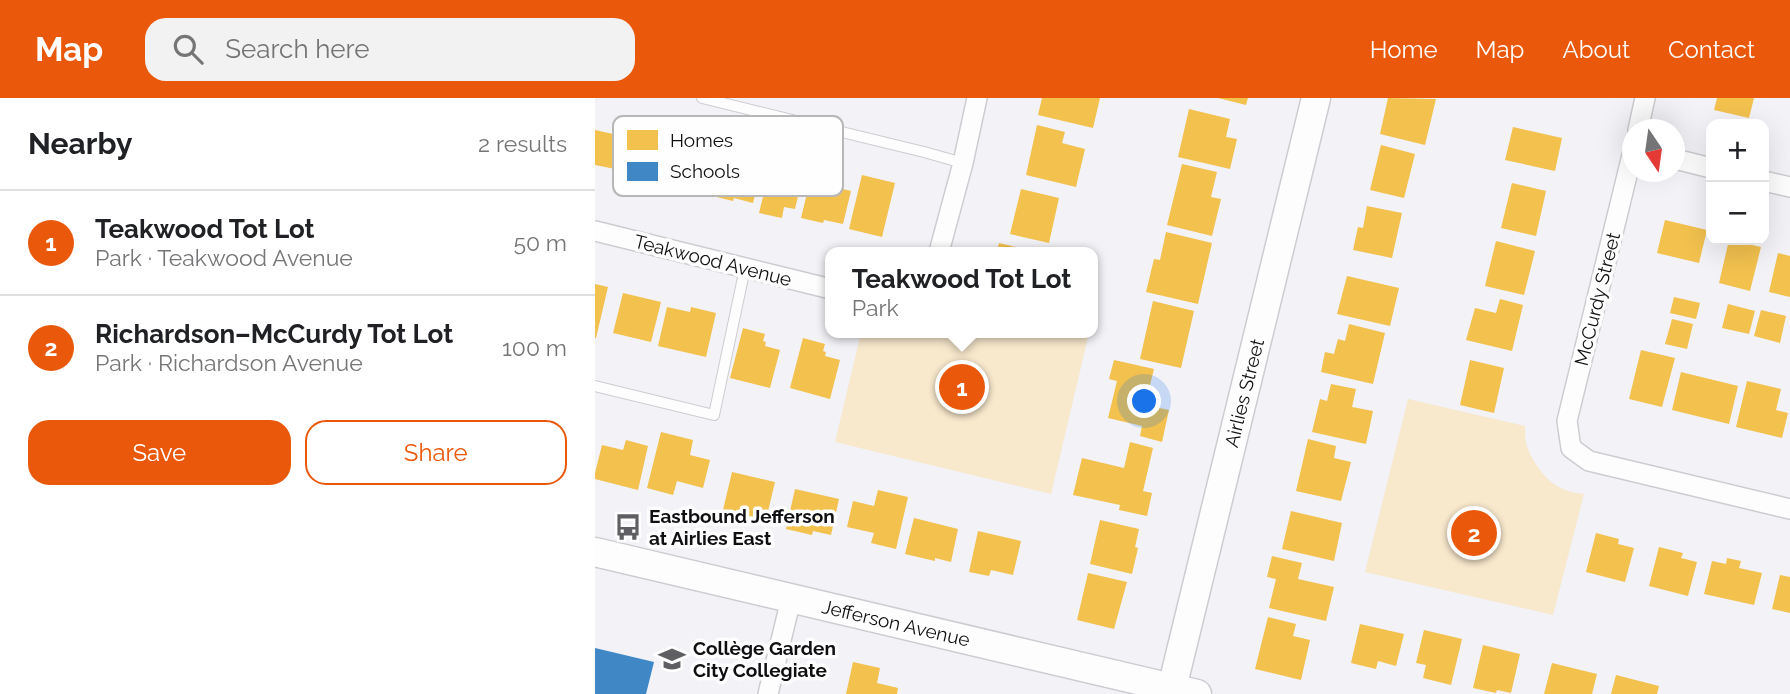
<!DOCTYPE html>
<meta charset="utf-8">
<style>
body{margin:0;font-family:Raleway,sans-serif;background:#f2f2f2;color:#202124}
.controls{position:absolute;right:21px;top:21px;display:grid;overflow:hidden;border-radius:14px;box-shadow:0 7px 28px #0002}
.controls button{width:63px;height:63px;display:grid;place-items:center;padding:0;border:0;border-bottom:2px solid #e0e0e0;background:#fff;color:#202124;font:35px sans-serif}
.compass{position:absolute;left:1027px;top:21px;width:63px;height:63px;border-radius:50%;background:#fff;box-shadow:0 7px 28px #0002;rotate:167deg}
.you{position:absolute;left:550px;top:304px;width:24px;height:24px;margin:-18px;border:5px solid #fff;border-radius:50%;background:#1a73e8;box-shadow:0 0 0 10px #1a73e833}
.badge{display:grid;place-items:center;width:46px;height:46px;border-radius:50%;background:#ea580c;color:#fff;font-size:23px;font-weight:700}
.pin{position:absolute;translate:-50% -50%;border:4px solid #fff;box-shadow:0 2px 7px #0006}
.popup{position:absolute;left:230px;top:149px;width:273px;height:91px;box-sizing:border-box;display:grid;place-content:center;border-radius:14px;background:#fff;filter:drop-shadow(0 2px 5px #0005);font-size:23px;white-space:nowrap;color:#757577}
.popup b{font-size:26px;color:#202124}
.popup::after{content:'';position:absolute;left:50%;top:100%;margin-left:-14px;border:14px solid transparent;border-top-color:#fff}
.list{margin:0;padding:0;list-style:none}
h2{display:flex;justify-content:space-between;align-items:center;height:91px;margin:0;padding:0 28px;font-size:30px}
h2 small{font-size:23px;font-weight:400;color:#757577}
.list li{display:grid;grid-template-columns:46px 1fr auto;gap:21px;align-items:center;box-sizing:border-box;height:105px;padding:0 28px;border-top:2px solid #e0e0e0}
.list b{display:block;font-size:26px;white-space:nowrap}
.list p{margin:0;font-size:23px;white-space:nowrap;color:#757577}
.list em{font-size:23px;font-style:normal;color:#757577}
.actions{display:flex;gap:14px;padding:21px 28px}
.actions a{flex:1;padding:16px 0;border:2px solid #ea580c;border-radius:21px;text-align:center;font-size:24px;color:#ea580c}
.actions .main{background:#ea580c;color:#fff}
.icon{flex:none;width:38px;height:38px;fill:none;stroke:currentColor;stroke-width:2;stroke-linecap:round;stroke-linejoin:round}
.map{position:relative;flex:none;width:1195px;height:596px;overflow:hidden}
header{display:flex;align-items:center;gap:42px;box-sizing:border-box;height:98px;padding:0 35px;background:#ea580c;color:#fff}
header strong{font-size:33px}
nav{display:flex;gap:38px;margin-inline-start:auto;font-size:24px}
.search{width:490px;height:63px;background:#f2f2f2;display:flex;align-items:center;gap:18px;box-sizing:border-box;padding:0 24px;border-radius:21px;color:#757577;font-size:26px}
main{display:flex}
aside{flex:1;background:#fff}
.map>svg:first-child{display:block}
.green{fill:#f8e8cc}
.homes{fill:#f2c14e}
.schools{fill:#3f88c5}
.lines{fill:none;stroke-linecap:round;stroke-linejoin:round}
.lane-casing{stroke:#cdcdd1;stroke-width:12}
.street-casing{stroke:#cdcdd1;stroke-width:22}
.secondary-casing{stroke:#cdcdd1;stroke-width:31}
.lane{stroke:#fdfdfe;stroke-width:10}
.street{stroke:#fdfdfe;stroke-width:19}
.secondary{stroke:#fdfdfe;stroke-width:28}
.labels{text-anchor:middle;stroke-width:7;stroke-linejoin:round;paint-order:stroke}
.street-label{font-size:19px;fill:#101013;stroke:#fefefe}
.poi-label{font-size:19px;font-weight:bold;fill:#101013;stroke:#fefefe;text-anchor:start}
.key{fill:#fefefe;stroke:#b7b7b8;stroke-width:2}
.key-label{font-size:19px;fill:#101013}
</style>
<header>
<strong>Map</strong>
<div class="search"><svg class="icon" aria-label="search" viewBox="0 0 24 24"><circle cx="10" cy="10" r="6"/><path d="M15 15l6 6"/></svg>Search here</div>
<nav><a>Home</a><a>Map</a><a>About</a><a>Contact</a></nav>
</header>
<main>
<aside>
<h2>Nearby<small>2 results</small></h2>
<ul class="list">
<li><span class="badge">1</span><div><b>Teakwood Tot Lot</b><p>Park · Teakwood Avenue</p></div><em>50 m</em></li>
<li><span class="badge">2</span><div><b>Richardson–McCurdy Tot Lot</b><p>Park · Richardson Avenue</p></div><em>100 m</em></li>
</ul>
<div class="actions"><a class="main">Save</a><a>Share</a></div>
</aside>
<div class="map">
<svg width="1195" height="596" viewBox="0 0 1195 596">
<rect width="100%" height="100%" fill="#f2f2f7"/>
<g class="green">
<polygon points="266,235 494,235 456,396 240,344"/>
<path d="M813 301 930 328C930 334 930 340 931 345 936 362 950 383 966 390 973 394 981 395 989 396L958 517 770 474Z"/>
</g>
<g class="homes">
<polygon points="447,0 505,0 498,30 443,17"/>
<polygon points="623,0 653,0 651,7"/>
<polygon points="793,0 841,1 830,47 785,36"/>
<polygon points="1122,0 1159,0 1154,20 1119,12"/>
<polygon points="594,11 635,21 631,39 642,41 635,71 583,59"/>
<polygon points="442,27 470,34 467,45 490,51 481,89 431,77"/>
<polygon points="918,29 967,40 960,73 910,62"/>
<polygon points="0,32 27,38 20,71 0,67"/>
<polygon points="35,40 76,50 68,84 50,80 50,83 26,77"/>
<polygon points="87,44 118,51 110,85 101,82 98,98 76,93"/>
<polygon points="786,47 820,56 809,100 775,92"/>
<polygon points="125,63 166,73 158,105 139,100 138,103 117,98"/>
<polygon points="176,66 209,73 200,111 189,109 187,120 164,115"/>
<polygon points="587,66 622,74 616,99 626,101 617,138 572,127"/>
<polygon points="267,77 300,85 287,139 254,131"/>
<polygon points="215,83 256,93 248,126 229,122 228,125 206,120"/>
<polygon points="917,85 951,93 941,138 906,130"/>
<polygon points="426,91 464,100 454,145 415,136"/>
<polygon points="772,108 807,115 797,160 758,152 763,129 768,130"/>
<polygon points="1070,122 1112,132 1104,165 1062,155"/>
<polygon points="571,134 617,145 603,206 551,194 559,161 565,162"/>
<polygon points="1134,142 1166,149 1155,193 1124,185"/>
<polygon points="901,143 940,153 929,197 890,188"/>
<polygon points="404,145 425,150 424,154 402,154"/>
<polygon points="1183,155 1195,158 1195,199 1174,194"/>
<polygon points="752,178 804,190 795,228 742,216"/>
<polygon points="0,186 13,189 1,240 0,240"/>
<polygon points="28,195 66,204 56,244 18,235"/>
<polygon points="1079,199 1105,205 1101,221 1075,215"/>
<polygon points="905,201 928,207 917,253 871,242 880,210 901,215"/>
<polygon points="558,203 599,213 586,270 545,261"/>
<polygon points="1133,206 1160,213 1154,236 1127,230"/>
<polygon points="72,209 95,214 96,209 121,215 111,259 63,248"/>
<polygon points="1166,212 1191,218 1185,245 1159,238"/>
<polygon points="1077,221 1098,226 1092,251 1070,246"/>
<polygon points="754,226 790,235 778,286 726,274 730,254 739,256 743,241 750,243"/>
<polygon points="148,230 170,236 168,243 171,244 170,248 185,252 175,290 135,280"/>
<polygon points="208,240 230,246 228,253 231,254 230,258 245,262 235,301 195,290"/>
<polygon points="1046,252 1080,260 1067,309 1034,301"/>
<polygon points="519,262 559,271 550,307 574,312 567,344 545,338 547,328 513,320 522,283 514,281"/>
<polygon points="875,262 909,270 899,315 865,307"/>
<polygon points="1086,274 1143,288 1134,326 1077,312"/>
<polygon points="1152,283 1186,291 1181,312 1193,315 1187,340 1141,329"/>
<polygon points="736,286 761,291 757,309 778,313 771,346 717,334 725,301 732,303"/>
<polygon points="66,334 98,342 95,357 115,362 108,390 82,383 78,397 52,390"/>
<polygon points="713,341 741,348 739,360 756,364 746,403 701,393"/>
<polygon points="31,342 53,348 43,392 0,381 0,375 7,347 28,352"/>
<polygon points="535,344 558,350 548,393 557,395 552,418 524,412 525,407 478,397 487,360 529,370"/>
<polygon points="137,374 180,384 171,422 128,412"/>
<polygon points="200,391 244,401 236,437 218,433 217,437 191,431"/>
<polygon points="283,392 313,399 301,451 276,445 279,435 252,429 258,403 279,408"/>
<polygon points="696,413 747,425 739,463 687,451"/>
<polygon points="319,420 363,431 356,464 340,460 340,463 310,456"/>
<polygon points="505,422 544,431 540,449 543,450 537,476 495,466"/>
<polygon points="383,433 426,443 418,477 396,472 394,478 374,474"/>
<polygon points="1001,435 1024,441 1023,446 1039,450 1030,484 991,474"/>
<polygon points="1064,449 1088,455 1086,460 1102,464 1093,498 1054,488"/>
<polygon points="677,458 707,465 703,481 739,489 731,523 674,510 681,481 672,479"/>
<polygon points="1132,460 1146,463 1144,470 1167,475 1159,507 1109,496 1117,463 1131,466"/>
<polygon points="493,475 532,484 519,531 482,522"/>
<polygon points="1185,477 1195,479 1195,515 1177,511"/>
<polygon points="673,519 701,526 698,538 715,542 706,582 660,571"/>
<polygon points="765,526 809,536 801,568 783,563 781,571 756,565"/>
<polygon points="829,532 867,541 856,587 828,580 831,567 821,565"/>
<polygon points="888,547 925,556 916,595 902,592 901,595 878,590"/>
<polygon points="258,564 285,570 282,585 303,590 302,596 251,596"/>
<polygon points="957,565 1002,576 997,596 949,596"/>
<polygon points="1021,577 1064,588 1062,596 1016,596"/>
</g>
<polygon class="schools" points="0,550 59,564 51,596 0,596"/>
<g class="lines">
<defs>
<g id="lane">
<polyline points="107,0 329,54 368,65"/>
<polyline points="0,288 119,317 150,170"/>
</g>
<g id="street">
<polyline points="1043,32 1050,0"/>
<polyline points="1038,53 972,323 976,350 994,363 1195,411"/>
<polyline points="1080,61 1116,70"/>
<polyline points="1169,83 1195,89"/>
<polyline points="0,133 236,191"/>
<polyline points="344,154 368,65 382,0"/>
<polyline points="173,596 196,501"/>
</g>
<g id="secondary">
<polyline points="0,454 602,596"/>
<polyline points="577,590 721,0"/>
</g>
</defs>
<use href="#lane" class="lane-casing"/>
<use href="#street" class="street-casing"/>
<use href="#secondary" class="secondary-casing"/>
<use href="#lane" class="lane"/>
<use href="#street" class="street"/>
<use href="#secondary" class="secondary"/>
</g>
<defs>
<symbol id="bus-bare" viewBox="-9 -9 18 18"><path d="M-5-6H5V4H4V6H2V4H-2V6H-4V4H-5ZM-3.5-4V0h7V-4ZM-3.5 1.2v1.5H-2V1.2ZM2 1.2v1.5H3.5V1.2Z" fill="#5f5f63" stroke="#fefefe" stroke-width="2.5" paint-order="stroke"/></symbol>
<symbol id="school-bare" viewBox="-9 -9 18 18"><path d="M0-5L7-2L0 1L-7-2ZM-4 1L0 2.5L4 1V4Q0 6-4 4Z" fill="#5f5f63" stroke="#fefefe" stroke-width="2.5" paint-order="stroke"/></symbol>
</defs>
<g fill-rule="evenodd">
<use href="#bus-bare" x="14" y="410" width="38" height="38"/>
<use href="#school-bare" x="58" y="542" width="38" height="38"/>
</g>
<g class="labels">
<g class="street-label">
<text transform="translate(118 162) rotate(14)" y="7">Teakwood Avenue</text>
<text transform="translate(1002 201) rotate(-76)" y="7">McCurdy Street</text>
<text transform="translate(649 295) rotate(-76)" y="7">Airlies Street</text>
<text transform="translate(301 525) rotate(13)" y="7">Jefferson Avenue</text>
</g>
<g class="poi-label">
<text x="54" y="425">Eastbound Jefferson<tspan x="54" dy="22">at Airlies East</tspan></text>
<text x="98" y="557">Collège Garden<tspan x="98" dy="22">City Collegiate</tspan></text>
</g>
</g>
<rect x="18" y="18" width="230" height="80" rx="10" class="key"/>
<rect x="32" y="32" width="31" height="20" fill="#f2c14e"/>
<rect x="32" y="64" width="31" height="19" fill="#3f88c5"/>
<g class="key-label">
<text x="75" y="49">Homes</text>
<text x="75" y="80">Schools</text>
</g>
</svg>
<div class="controls">
<button>+</button>
<button>−</button>
</div>
<svg class="compass" viewBox="-18 -18 36 36"><path d="M0-13l5 13h-10z" fill="#e53935"/><path d="M0 13l5-13h-10z" fill="#757577"/></svg>
<div class="you"></div>
<div class="pin badge" style="left:367px;top:289px">1</div>
<div class="popup"><b>Teakwood Tot Lot</b>Park</div>
<div class="pin badge" style="left:879px;top:435px">2</div>
</div>
</main>
